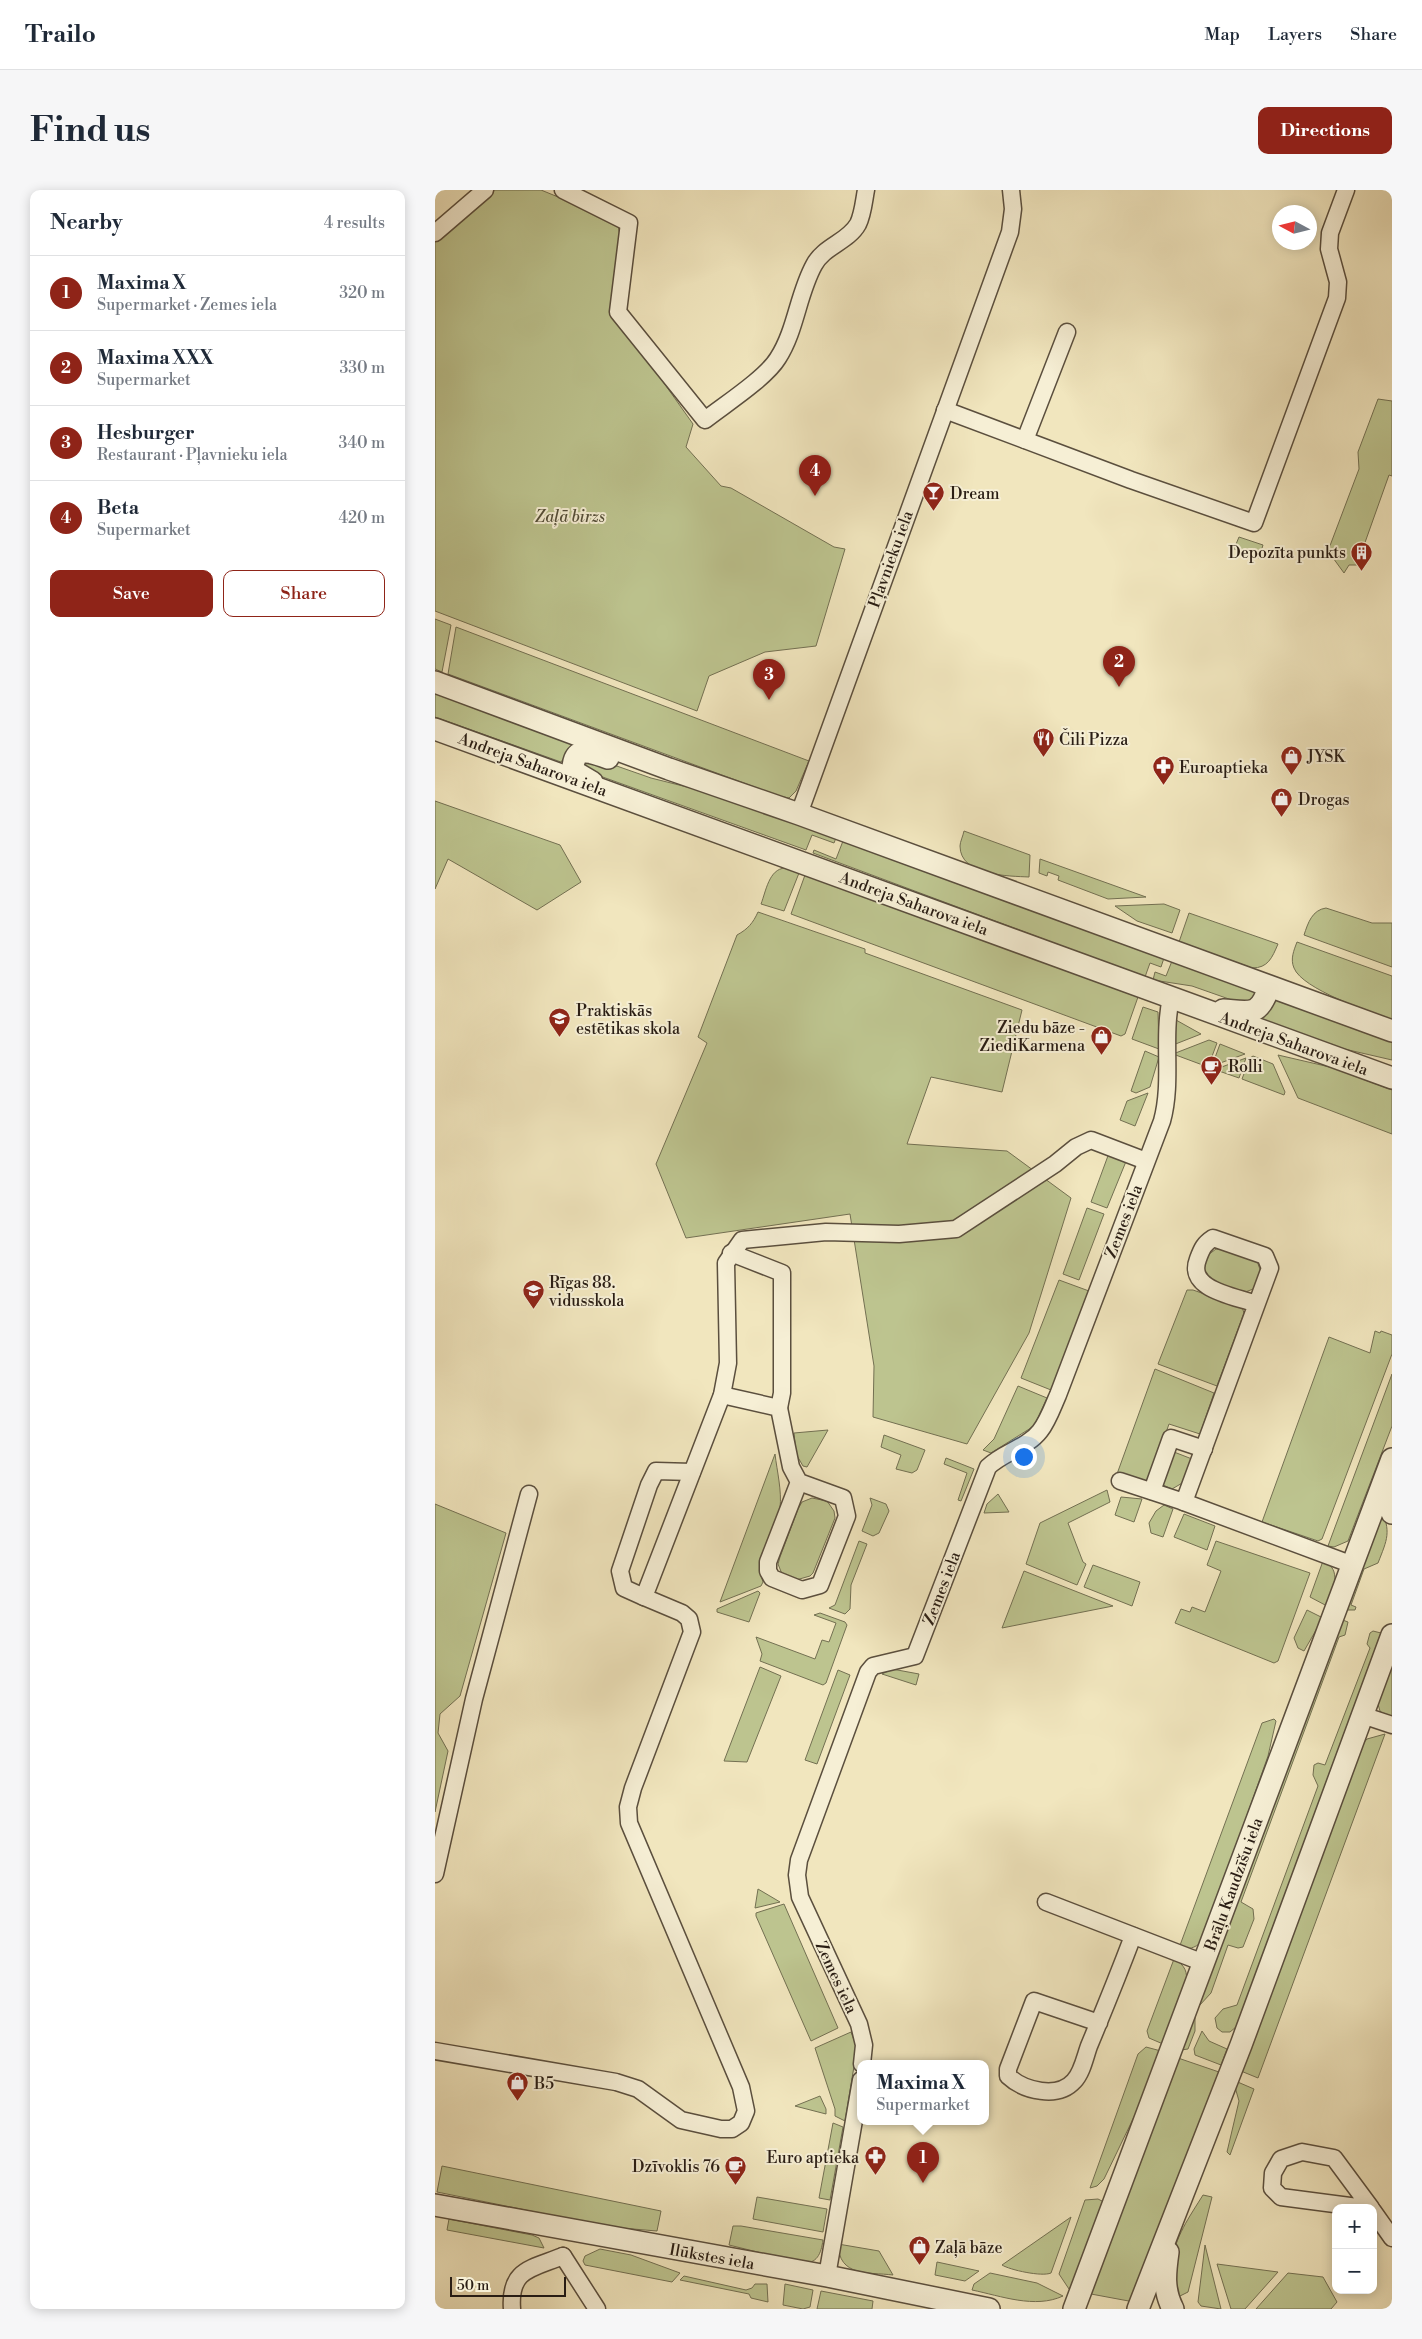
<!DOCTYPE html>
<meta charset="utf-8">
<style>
body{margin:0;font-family:"Libre Bodoni",serif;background:#f6f6f7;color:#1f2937}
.controls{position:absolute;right:15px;bottom:15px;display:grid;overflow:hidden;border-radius:10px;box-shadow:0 2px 12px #0003}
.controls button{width:45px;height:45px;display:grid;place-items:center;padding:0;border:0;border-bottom:1px solid #e0e1e3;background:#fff;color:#1f2937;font:25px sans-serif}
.compass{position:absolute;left:837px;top:15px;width:45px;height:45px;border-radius:50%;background:#fff;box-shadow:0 2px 12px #0003;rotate:277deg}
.scale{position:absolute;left:15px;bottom:12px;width:116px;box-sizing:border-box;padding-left:5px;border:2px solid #291d14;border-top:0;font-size:14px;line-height:18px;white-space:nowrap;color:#291d14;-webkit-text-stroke:4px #f6efd5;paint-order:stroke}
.you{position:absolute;left:588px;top:1266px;width:18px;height:18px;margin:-12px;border:4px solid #fff;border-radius:50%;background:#1a73e8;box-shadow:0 0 0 8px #1a73e833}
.badge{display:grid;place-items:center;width:32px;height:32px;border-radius:50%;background:#8f2418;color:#fff;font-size:16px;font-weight:700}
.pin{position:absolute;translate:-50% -41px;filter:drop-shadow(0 1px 2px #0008)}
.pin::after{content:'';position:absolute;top:26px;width:18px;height:15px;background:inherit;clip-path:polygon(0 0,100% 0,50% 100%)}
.popup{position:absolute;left:422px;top:1870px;width:132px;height:65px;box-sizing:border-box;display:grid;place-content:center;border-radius:10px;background:#fff;filter:drop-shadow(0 1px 4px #0005);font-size:16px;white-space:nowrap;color:#747a83}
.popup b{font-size:19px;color:#1f2937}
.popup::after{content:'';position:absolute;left:50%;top:100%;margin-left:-10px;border:10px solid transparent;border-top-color:#fff}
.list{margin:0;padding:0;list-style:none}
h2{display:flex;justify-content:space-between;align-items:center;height:65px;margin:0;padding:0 20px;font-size:21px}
h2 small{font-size:16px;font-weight:400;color:#747a83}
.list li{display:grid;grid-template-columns:32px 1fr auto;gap:15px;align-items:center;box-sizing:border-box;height:75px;padding:0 20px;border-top:1px solid #e0e1e3}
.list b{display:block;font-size:19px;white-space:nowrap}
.list p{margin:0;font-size:16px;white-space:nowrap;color:#747a83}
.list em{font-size:16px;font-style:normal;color:#747a83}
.actions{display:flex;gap:10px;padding:15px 20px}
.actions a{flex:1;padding:11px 0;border:1px solid #8f2418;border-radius:10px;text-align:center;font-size:18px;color:#8f2418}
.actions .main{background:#8f2418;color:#fff}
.map{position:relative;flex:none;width:957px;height:2119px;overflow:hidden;border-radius:10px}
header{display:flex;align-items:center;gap:30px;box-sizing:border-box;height:70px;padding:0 25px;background:#fff;border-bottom:1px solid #e0e1e3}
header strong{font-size:24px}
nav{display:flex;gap:28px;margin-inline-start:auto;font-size:18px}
.intro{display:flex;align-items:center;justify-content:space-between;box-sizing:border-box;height:120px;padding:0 30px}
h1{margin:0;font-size:35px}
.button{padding:12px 22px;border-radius:10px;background:#8f2418;color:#fff;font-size:18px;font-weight:700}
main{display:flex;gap:30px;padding:0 30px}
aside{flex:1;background:#fff;border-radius:10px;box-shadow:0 2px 12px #0003}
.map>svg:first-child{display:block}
.green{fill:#bdc48f;stroke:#737052}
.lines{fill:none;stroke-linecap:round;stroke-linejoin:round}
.minor-casing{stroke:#5b4f3e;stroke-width:19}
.tertiary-casing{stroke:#5b4f3e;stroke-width:24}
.minor{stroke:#f6efd5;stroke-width:16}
.tertiary{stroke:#f6efd5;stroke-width:21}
.labels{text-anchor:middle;stroke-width:4;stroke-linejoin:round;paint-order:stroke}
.poi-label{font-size:16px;fill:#291d14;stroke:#f6efd5;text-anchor:start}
.park-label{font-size:16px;font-style:italic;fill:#554f39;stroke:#f6efd5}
.street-label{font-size:16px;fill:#291d14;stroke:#f6efd5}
</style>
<header>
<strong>Trailo</strong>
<nav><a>Map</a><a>Layers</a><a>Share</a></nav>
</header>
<div class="intro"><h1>Find us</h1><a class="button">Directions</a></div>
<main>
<aside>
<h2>Nearby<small>4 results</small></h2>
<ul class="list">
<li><span class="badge">1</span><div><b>Maxima X</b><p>Supermarket · Zemes iela</p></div><em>320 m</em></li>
<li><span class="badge">2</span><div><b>Maxima XXX</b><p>Supermarket</p></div><em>330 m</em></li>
<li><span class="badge">3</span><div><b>Hesburger</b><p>Restaurant · Pļavnieku iela</p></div><em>340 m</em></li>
<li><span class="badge">4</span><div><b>Beta</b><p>Supermarket</p></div><em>420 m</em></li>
</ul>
<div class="actions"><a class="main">Save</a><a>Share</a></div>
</aside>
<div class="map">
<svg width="957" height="2119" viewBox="0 0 957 2119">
<rect width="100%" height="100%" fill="#f1e6be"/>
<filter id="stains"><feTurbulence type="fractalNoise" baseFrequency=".004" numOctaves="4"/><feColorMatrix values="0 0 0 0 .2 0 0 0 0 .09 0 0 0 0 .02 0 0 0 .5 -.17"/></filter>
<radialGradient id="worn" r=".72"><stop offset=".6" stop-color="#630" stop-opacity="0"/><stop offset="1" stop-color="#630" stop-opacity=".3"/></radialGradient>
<g class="green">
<polygon points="54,0 106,0 177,29 183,35 186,51 185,131 258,234 251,257 286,296 296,298 399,357 410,359 381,456 330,462 274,486 262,521 0,421 0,49"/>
<polygon points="943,209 957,211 957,286 954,285 922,375 914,375 909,383 893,361 924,279 923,262"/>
<polygon points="804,347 828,355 824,368 799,359"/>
<polygon points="0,429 16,435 7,482 0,479"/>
<polygon points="21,437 374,571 361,601 354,608 344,606 13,484"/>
<polygon points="0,502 145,555 134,561 126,572 0,527"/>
<polygon points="156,567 216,588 280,604 401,648 399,653 377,645 371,660 151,581 149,573"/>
<polygon points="0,611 125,655 146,692 102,720 13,669 0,699"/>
<path d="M529 641 595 665 594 687C574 686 525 686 525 656 525 652 528 646 529 641Z"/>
<polygon points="408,651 729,768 726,777 715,773 710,787 378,663 379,660 401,669"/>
<polygon points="605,669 711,707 673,709 623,690 624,686 613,682 612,686 604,683"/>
<path d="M350 678 364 683 349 721 326 714C331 701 334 679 350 678Z"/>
<polygon points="370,685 703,807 690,844 686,846 356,724"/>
<polygon points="729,714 745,720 737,743 702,731 680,716"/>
<path d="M891 718 937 733H957V777L869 745C873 733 877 720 891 718Z"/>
<path d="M323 722 430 759V763L587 820 567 902 496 887 472 954 572 961 636 1008 594 1143 532 1254 438 1227 439 1176 415 1024 251 1048 221 974 272 853 263 847 302 745C313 739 318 733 323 722Z"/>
<path d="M754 723 843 754C837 768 833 778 817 778L744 752Z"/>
<path d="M862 752 957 786V830C935 822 867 799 859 778 855 769 859 760 862 752Z"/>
<polygon points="737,771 820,802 822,804 811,815 757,796 718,790 720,782 731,786"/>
<polygon points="842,810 957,852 957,870 892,855 822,829"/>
<polygon points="708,817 723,822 724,859 697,849"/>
<polygon points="741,830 766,844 738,855 737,837"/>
<polygon points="774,850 782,853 773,877 738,864"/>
<polygon points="785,854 810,864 777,876"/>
<polygon points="710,861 724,867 715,897 701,903 696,901"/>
<polygon points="843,865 899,878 957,900 957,944 863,908"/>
<polygon points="818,866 838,874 850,902 849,905 807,889 815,868"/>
<polygon points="811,868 804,888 781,880 784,878"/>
<polygon points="713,903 700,936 685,930 692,911"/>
<polygon points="674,963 692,969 672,1018 656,1012"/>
<polygon points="652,1018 669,1024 644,1090 628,1084"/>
<polygon points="781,1059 789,1059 822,1071 827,1085 823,1097 808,1103 776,1092 768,1080 773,1065"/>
<polygon points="624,1090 654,1101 616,1200 586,1188"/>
<polygon points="752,1100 758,1100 807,1117 809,1123 782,1196 723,1174"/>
<polygon points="940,1141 945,1143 946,1141 957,1145 957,1164 887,1349 883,1351 827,1332 894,1147 935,1163"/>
<polygon points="720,1179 779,1203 765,1244 734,1234 713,1294 682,1284"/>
<polygon points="957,1184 957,1236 913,1351 899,1357 893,1356"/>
<polygon points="583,1196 612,1208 599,1236 556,1263 548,1260 559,1249"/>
<polygon points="393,1240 372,1277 368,1276 361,1264 359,1243"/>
<polygon points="449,1245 490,1260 482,1280 477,1283 461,1279 466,1265 446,1257"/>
<polygon points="739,1262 757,1269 749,1292 737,1299 728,1295"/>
<path d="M340 1264C342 1281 347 1301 345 1318 341 1345 318 1364 328 1392L326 1396 285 1412Z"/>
<polygon points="511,1268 539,1279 526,1311 523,1310 532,1283 509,1274"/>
<polygon points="672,1300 675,1312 633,1333 648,1372 651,1374 642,1395 591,1374 605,1333"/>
<polygon points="563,1304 574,1322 549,1323 552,1314"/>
<polygon points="686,1307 707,1309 699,1332 680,1325"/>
<polygon points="377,1308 392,1311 399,1321 400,1328 378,1383 375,1386 361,1390 347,1384 343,1374 345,1367 363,1319 367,1312"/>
<polygon points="435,1308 451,1314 454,1321 444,1343 438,1346 427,1341 437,1315"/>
<polygon points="0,1314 71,1343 25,1506 5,1524 3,1543 13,1561 0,1622"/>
<polygon points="729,1315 738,1319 728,1347 716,1343 714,1333 721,1321"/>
<path d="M945 1318C957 1341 952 1350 943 1373L929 1379 916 1415 921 1417 920 1420H908Z"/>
<polygon points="749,1324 780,1336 772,1360 739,1347"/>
<polygon points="424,1351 432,1354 416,1395 415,1419 410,1424 394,1418 400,1415"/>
<polygon points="781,1351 875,1383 843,1471 839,1473 740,1433 746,1419 755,1422 757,1417 770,1422 786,1381 772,1375"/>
<path d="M888 1371C908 1379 898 1401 892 1416L875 1407Z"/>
<polygon points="658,1375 705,1392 697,1416 649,1397"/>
<polygon points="589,1381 678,1416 567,1438"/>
<polygon points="323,1401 325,1403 314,1432 282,1422 282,1419"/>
<polygon points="872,1420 888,1428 869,1461 863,1458 859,1448"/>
<polygon points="385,1423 410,1432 412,1435 391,1493 388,1495 325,1471 327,1464 321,1447 380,1469 387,1450 394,1452 401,1433 379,1425"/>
<polygon points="905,1429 913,1432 910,1445 904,1447 806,1712 818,1719 819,1729 808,1757 803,1758 793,1755 776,1803 764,1816 760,1826 760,1841 753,1859 746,1860"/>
<polygon points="938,1441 946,1443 801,1837 795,1842 787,1842 782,1838 780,1828 788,1819 802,1815 883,1596 878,1585 879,1575 883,1573 890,1575 935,1458 932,1454 935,1443"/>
<polygon points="957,1469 957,1525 955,1530 945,1521 942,1511"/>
<polygon points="325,1477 346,1486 312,1572 289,1571"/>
<polygon points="457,1479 484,1484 481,1495 447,1484"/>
<polygon points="403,1480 415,1485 382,1574 370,1570"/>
<path d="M839 1529 841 1531 833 1566 767 1752C759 1758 754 1760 744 1758L827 1533Z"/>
<polygon points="950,1544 823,1888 801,1879 924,1558 932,1549"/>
<polygon points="323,1699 345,1712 320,1718"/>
<polygon points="349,1714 403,1838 376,1851 321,1726 321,1723"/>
<path d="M739 1769C750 1775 753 1782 751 1794L728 1854 714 1848 712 1841Z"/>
<polygon points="767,1841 774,1851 792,1859 786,1875 760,1865 759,1859"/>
<polygon points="416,1842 422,1858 410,1931 400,1926 400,1919 380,1858"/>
<polygon points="711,1857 726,1861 712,1900 669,1989 662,1996 655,1998 703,1864"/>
<polygon points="743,1868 784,1882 699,2112 656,2104"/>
<polygon points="798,1890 819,1899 795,1965 792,1962 804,1911"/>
<polygon points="385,1906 391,1919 391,1924 360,1916"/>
<polygon points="398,1933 408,1937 395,2010 384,2008"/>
<polygon points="7,1976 226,2021 222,2041 174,2037 2,2002"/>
<path d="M768 2005 777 2007 753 2102 739 2109C739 2097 736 2084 737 2073 739 2048 755 2026 768 2005Z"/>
<polygon points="322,2007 392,2019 388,2042 318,2029"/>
<polygon points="650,2010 663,2009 669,2012 642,2088 634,2099 624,2084"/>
<path d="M636 2027 616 2083C607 2087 575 2080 567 2075Z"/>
<polygon points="14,2029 97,2045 104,2048 109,2058 12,2040"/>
<path d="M298 2036H306L388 2050C386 2064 382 2074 367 2073L294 2055Z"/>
<path d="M403 2054 444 2061 458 2085C433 2082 404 2087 403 2054Z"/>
<polygon points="770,2055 786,2119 766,2116 763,2112"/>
<polygon points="165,2059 196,2065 245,2083 237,2092 150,2075 148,2071 150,2066"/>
<polygon points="502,2072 544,2081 530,2091 500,2085"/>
<polygon points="782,2074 843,2082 810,2119 796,2119"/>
<path d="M555 2083 602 2093 628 2106C600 2119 566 2106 537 2100L539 2094Z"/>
<polygon points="853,2083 888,2087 902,2112 896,2119 821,2119"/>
<polygon points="249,2086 311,2100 317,2098 320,2094 332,2094 333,2112 316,2108 314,2104 245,2090"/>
<polygon points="350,2094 378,2100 375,2117 368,2119 348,2115"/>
<polygon points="386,2101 438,2111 437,2119 382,2119"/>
</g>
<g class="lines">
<defs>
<g id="minor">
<path d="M128 0 194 33 183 122 270 230C289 215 331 188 343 168 361 140 363 104 379 75 389 56 413 52 423 34 428 24 429 10 431 0"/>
<polyline points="0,43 50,0"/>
<polyline points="510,220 696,290 819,333 902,108 903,92 894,59 895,43 911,0"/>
<polyline points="590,250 632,142"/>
<polyline points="364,624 575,42 578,19 576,0"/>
<polyline points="296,1063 347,1083 347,1203 344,1218"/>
<polyline points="287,1205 344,1218 356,1277 364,1292 333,1372 333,1381 337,1388 367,1400 385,1395 412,1326 408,1308 364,1292"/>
<polyline points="685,1291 746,1311 918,1375"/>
<polyline points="717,1301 736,1248 769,1259"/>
<path d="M749 1312 835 1078 830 1066 778 1048C769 1054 767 1058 763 1069 751 1100 800 1106 821 1114"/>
<polyline points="209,1407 189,1398 185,1381 214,1295 221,1281 257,1282"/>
<polyline points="927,1525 957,1535"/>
<polyline points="0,1684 39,1509 94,1304"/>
<polyline points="611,1712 769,1773"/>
<path d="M664 1833 599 1811 573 1879V1886C589 1901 623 1909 639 1891 647 1883 650 1867 654 1856 669 1820 684 1783 698 1746"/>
<polyline points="0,1861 181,1892 203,1899 246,1930 286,1939 297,1939 306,1933 311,1921 306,1897 194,1633 193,1617 198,1598 257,1442 254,1429 247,1423 209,1407 287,1205 293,1173 291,1073 307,1050 391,1042 464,1044 521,1039 620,974 641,957 656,950 711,971"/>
<path d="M427 1874 429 1855 424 1834 365 1707 362 1685 364 1670 433 1482 438 1476 480 1466 553 1277C568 1262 592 1258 605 1241 613 1231 618 1216 623 1205L727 931C738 891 727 849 736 808"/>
<polyline points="930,2018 846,2007 837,1998 838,1983 846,1969 867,1962 899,1968 936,2018"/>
<polyline points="938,2021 957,2048"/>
<polyline points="128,2066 162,2119"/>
<polyline points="392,2086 426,1890"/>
<path d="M77 2119C74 2079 96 2079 128 2066"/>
</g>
<g id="tertiary">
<polyline points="0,492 234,579 364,624 957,841"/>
<polyline points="0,539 957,888"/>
<path d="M157 592 140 582 138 577C140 554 158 563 173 568"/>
<path d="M788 820C816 822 824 827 834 797"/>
<polyline points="957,1295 953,1309 957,1323"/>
<polyline points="0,2015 392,2086 554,2119"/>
<path d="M733 2062C730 2083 728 2100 738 2119"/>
<polyline points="639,2119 957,1269"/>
<polyline points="703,2119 806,1855 957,1445"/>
</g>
</defs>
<use href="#minor" class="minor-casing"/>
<use href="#tertiary" class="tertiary-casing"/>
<use href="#minor" class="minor"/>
<use href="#tertiary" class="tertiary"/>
</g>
<defs>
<symbol id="bar-pin" viewBox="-11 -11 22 30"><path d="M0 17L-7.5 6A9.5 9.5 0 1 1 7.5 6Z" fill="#8f2418" stroke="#f6efd5"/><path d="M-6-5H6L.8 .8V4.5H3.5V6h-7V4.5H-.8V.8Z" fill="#fff"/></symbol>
<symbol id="building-pin" viewBox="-11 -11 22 30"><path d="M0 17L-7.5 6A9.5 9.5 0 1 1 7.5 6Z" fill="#8f2418" stroke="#f6efd5"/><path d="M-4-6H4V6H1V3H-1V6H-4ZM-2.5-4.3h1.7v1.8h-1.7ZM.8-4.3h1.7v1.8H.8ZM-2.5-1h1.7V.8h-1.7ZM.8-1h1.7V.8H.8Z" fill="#fff"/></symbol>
<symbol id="restaurant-pin" viewBox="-11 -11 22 30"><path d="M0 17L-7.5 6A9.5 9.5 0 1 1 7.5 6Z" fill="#8f2418" stroke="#f6efd5"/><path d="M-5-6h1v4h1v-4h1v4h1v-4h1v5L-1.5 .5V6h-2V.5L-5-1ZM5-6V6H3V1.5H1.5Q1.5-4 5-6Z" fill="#fff"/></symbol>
<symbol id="shop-pin" viewBox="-11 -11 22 30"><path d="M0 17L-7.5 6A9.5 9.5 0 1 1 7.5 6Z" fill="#8f2418" stroke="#f6efd5"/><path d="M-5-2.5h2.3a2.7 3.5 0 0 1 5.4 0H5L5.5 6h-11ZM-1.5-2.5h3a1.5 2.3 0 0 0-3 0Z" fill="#fff"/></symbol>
<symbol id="pharmacy-pin" viewBox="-11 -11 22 30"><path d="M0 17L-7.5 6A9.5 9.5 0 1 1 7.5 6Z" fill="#8f2418" stroke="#f6efd5"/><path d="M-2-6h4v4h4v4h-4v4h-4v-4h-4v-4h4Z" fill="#fff"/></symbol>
<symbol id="school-pin" viewBox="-11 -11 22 30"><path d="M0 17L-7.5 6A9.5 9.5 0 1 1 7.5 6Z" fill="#8f2418" stroke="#f6efd5"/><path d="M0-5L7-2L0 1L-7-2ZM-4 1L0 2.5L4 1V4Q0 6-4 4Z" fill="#fff"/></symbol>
<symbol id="cafe-pin" viewBox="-11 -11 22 30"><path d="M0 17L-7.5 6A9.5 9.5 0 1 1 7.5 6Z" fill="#8f2418" stroke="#f6efd5"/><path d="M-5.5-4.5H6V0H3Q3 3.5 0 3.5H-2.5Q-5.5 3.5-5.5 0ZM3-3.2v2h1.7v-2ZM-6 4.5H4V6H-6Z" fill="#fff"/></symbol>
</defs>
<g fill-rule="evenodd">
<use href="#bar-pin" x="486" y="290" width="25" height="34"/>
<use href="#building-pin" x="914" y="350" width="25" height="34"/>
<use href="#restaurant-pin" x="596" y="536" width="25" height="34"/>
<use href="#shop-pin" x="844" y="554" width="25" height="34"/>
<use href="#pharmacy-pin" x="716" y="564" width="25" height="34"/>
<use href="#shop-pin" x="834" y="596" width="25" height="34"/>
<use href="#school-pin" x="112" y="816" width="25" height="34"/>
<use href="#shop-pin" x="654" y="834" width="25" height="34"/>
<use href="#cafe-pin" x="764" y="864" width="25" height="34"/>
<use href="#school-pin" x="86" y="1088" width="25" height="34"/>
<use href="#shop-pin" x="70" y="1880" width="25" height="34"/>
<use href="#pharmacy-pin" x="428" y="1954" width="25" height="34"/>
<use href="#cafe-pin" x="288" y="1964" width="25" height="34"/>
<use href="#shop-pin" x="472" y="2044" width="25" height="34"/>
</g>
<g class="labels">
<g class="poi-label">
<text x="515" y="309">Dream</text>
<text x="911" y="368" text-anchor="end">Depozīta punkts</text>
<text x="624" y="555">Čili Pizza</text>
<text x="872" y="572">JYSK</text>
<text x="744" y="583">Euroaptieka</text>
<text x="863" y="615">Drogas</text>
<text x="141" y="826">Praktiskās<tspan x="141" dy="18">estētikas skola</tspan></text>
<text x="650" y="843" text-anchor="end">Ziedu bāze -<tspan x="650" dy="18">ZiediKarmena</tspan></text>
<text x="793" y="882">Rolli</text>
<text x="114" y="1098">Rīgas 88.<tspan x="114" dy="18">vidusskola</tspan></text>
<text x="99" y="1899">B5</text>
<text x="424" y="1973" text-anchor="end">Euro aptieka</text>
<text x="285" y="1982" text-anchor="end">Dzīvoklis 76</text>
<text x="500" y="2063">Zaļā bāze</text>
</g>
<g class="park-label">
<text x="135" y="332">Zaļā birzs</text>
</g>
<g class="street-label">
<text transform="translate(455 369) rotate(-70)" y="6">Pļavnieku iela</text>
<text transform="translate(98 574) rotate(20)" y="6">Andreja Saharova iela</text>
<text transform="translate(479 713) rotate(20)" y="6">Andreja Saharova iela</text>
<text transform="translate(859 853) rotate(20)" y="6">Andreja Saharova iela</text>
<text transform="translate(688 1031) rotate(-69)" y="6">Zemes iela</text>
<text transform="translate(506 1398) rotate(-69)" y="6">Zemes iela</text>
<text transform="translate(798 1694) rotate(-70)" y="6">Brāļu Kaudzīšu iela</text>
<text transform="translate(402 1787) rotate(65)" y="6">Zemes iela</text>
<text transform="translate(277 2066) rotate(10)" y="6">Ilūkstes iela</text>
</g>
</g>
<rect width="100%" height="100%" filter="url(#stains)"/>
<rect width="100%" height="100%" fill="url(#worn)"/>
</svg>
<div class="controls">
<button>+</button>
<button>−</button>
</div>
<svg class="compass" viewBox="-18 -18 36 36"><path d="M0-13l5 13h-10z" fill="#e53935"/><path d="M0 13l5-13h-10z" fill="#747a83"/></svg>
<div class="scale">50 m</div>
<div class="you"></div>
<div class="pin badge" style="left:488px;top:1993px">1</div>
<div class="popup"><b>Maxima X</b>Supermarket</div>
<div class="pin badge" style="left:684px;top:497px">2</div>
<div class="pin badge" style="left:334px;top:510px">3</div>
<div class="pin badge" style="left:380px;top:306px">4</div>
</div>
</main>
